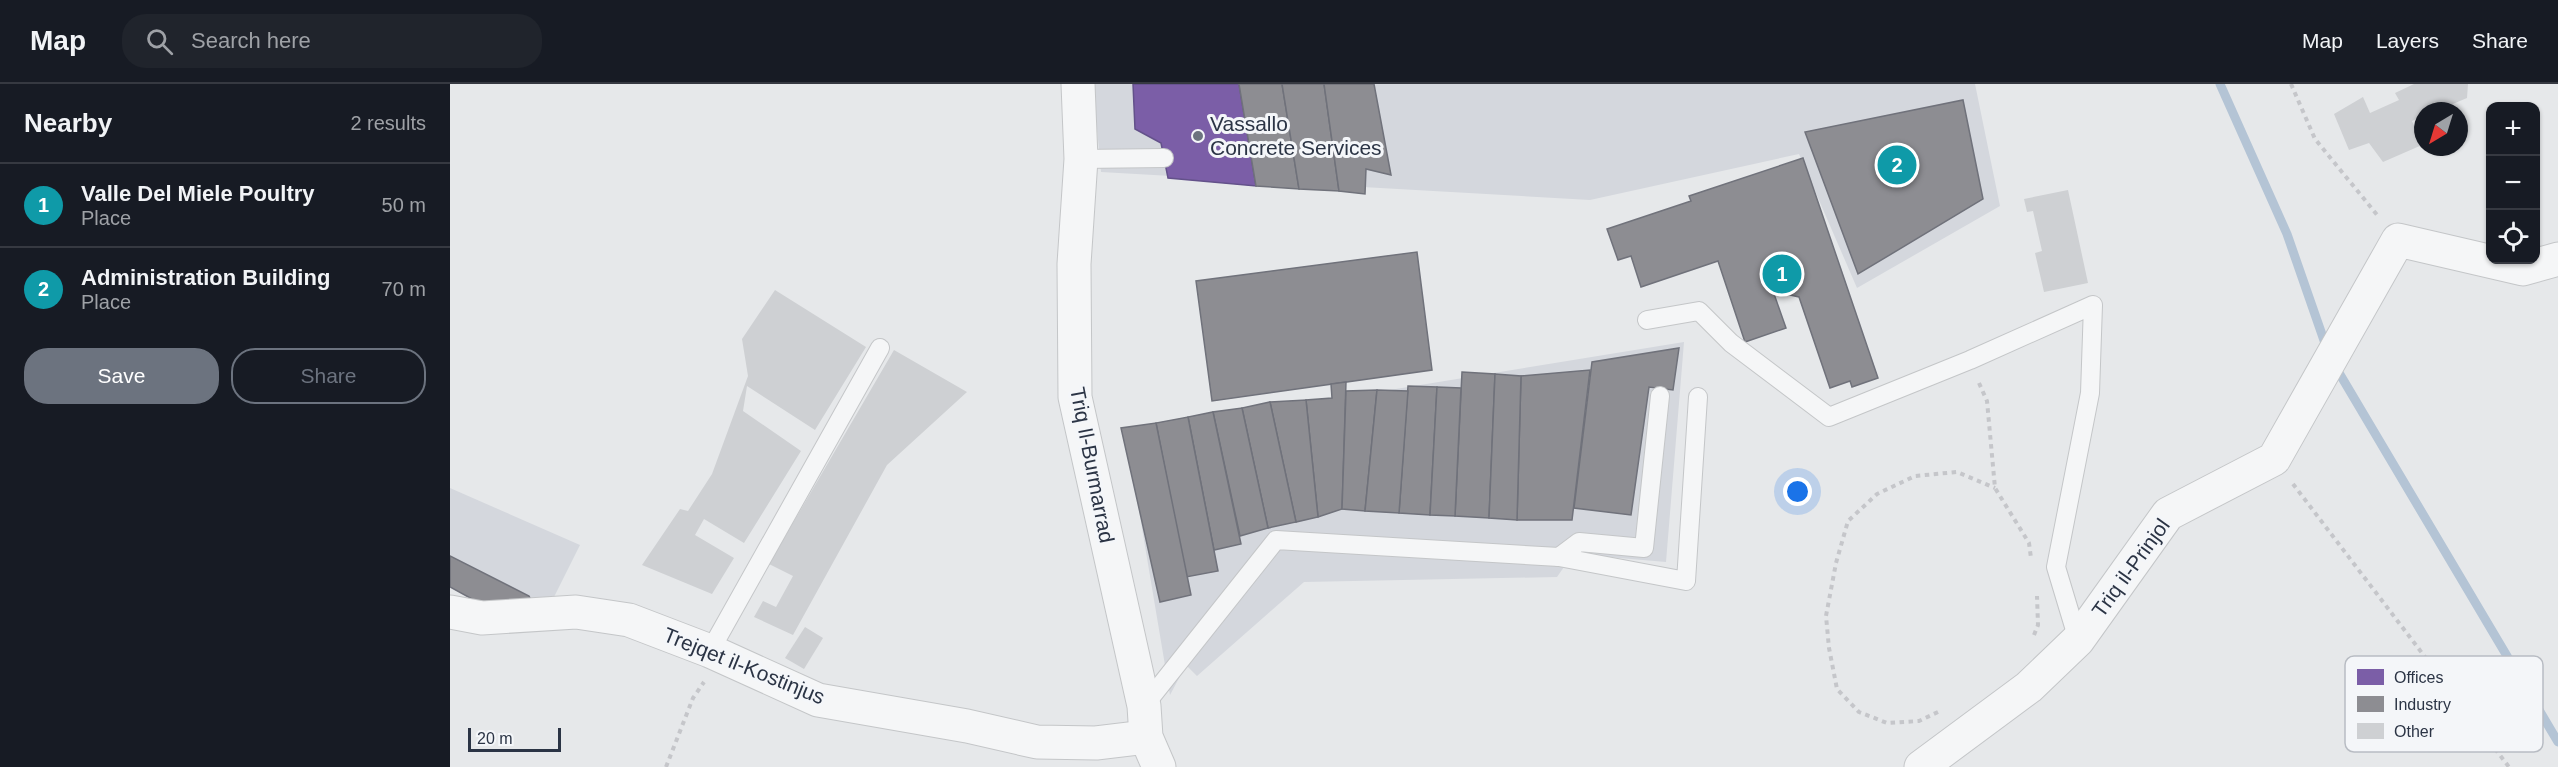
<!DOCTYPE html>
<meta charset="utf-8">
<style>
body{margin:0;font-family:Arial,sans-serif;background:#20242c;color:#f1f3f6}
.controls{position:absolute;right:18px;top:18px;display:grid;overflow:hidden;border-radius:12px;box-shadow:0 2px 4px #0004}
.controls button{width:54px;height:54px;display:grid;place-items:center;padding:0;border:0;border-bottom:2px solid #363941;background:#171b24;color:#f1f3f6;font:30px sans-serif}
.compass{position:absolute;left:1964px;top:18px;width:54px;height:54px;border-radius:50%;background:#171b24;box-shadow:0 2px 4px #0004;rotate:218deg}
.scale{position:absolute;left:18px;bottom:15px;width:93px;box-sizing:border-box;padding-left:6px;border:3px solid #2b3445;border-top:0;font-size:16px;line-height:21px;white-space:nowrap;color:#2b3445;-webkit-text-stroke:4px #f4f6f9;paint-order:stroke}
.you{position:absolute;left:1348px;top:408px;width:21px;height:21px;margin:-15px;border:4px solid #fff;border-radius:50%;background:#1a73e8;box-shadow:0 0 0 9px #1a73e833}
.badge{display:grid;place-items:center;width:39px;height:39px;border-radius:50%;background:#6c737f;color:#fff;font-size:20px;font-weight:700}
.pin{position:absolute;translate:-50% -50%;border:3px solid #fff;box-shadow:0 2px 6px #0006}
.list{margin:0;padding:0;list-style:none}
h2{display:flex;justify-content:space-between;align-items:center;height:78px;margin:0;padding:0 24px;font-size:26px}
h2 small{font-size:20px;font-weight:400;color:#9ea1a6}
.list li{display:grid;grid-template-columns:39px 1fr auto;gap:18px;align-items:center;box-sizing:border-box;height:84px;padding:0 24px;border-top:2px solid #363941}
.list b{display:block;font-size:22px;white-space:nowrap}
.list p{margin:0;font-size:20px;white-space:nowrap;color:#9ea1a6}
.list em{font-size:20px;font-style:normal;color:#9ea1a6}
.actions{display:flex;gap:12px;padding:18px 24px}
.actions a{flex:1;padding:14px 0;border:2px solid #6c737f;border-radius:24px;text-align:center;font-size:21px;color:#6c737f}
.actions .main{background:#6c737f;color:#fff}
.icon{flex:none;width:33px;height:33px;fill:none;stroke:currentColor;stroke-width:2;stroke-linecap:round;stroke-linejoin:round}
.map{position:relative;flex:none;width:2108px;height:683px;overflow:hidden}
header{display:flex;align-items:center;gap:36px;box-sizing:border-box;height:84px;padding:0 30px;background:#171b24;border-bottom:2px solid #363941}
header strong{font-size:28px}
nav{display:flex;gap:33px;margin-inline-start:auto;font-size:21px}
.search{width:420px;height:54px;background:#20242c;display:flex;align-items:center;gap:15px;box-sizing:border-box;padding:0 21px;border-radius:24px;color:#9ea1a6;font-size:22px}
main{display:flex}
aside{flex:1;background:#171b24}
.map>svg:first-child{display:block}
.built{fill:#d4d7dd}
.offices{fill:#7b5ea7;stroke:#63518a;stroke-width:1.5}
.industry{fill:#8d8d92;stroke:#70727b;stroke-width:1.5}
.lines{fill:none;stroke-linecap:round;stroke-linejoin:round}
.stream{stroke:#b4c4d5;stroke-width:9}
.building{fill:#ced0d3}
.service-casing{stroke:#c4c6c8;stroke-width:20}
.minor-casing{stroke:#c4c6c8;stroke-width:35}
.tertiary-casing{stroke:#c4c6c8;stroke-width:35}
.path{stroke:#c5c6ca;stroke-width:4;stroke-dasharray:4.5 4.5;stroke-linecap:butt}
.service{stroke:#f5f6f7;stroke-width:18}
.minor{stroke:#f5f6f7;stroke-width:33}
.tertiary{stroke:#f5f6f7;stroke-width:33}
.poi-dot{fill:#6c737f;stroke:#f4f6f9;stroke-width:2}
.labels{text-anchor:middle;stroke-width:6;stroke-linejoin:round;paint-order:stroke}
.poi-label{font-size:21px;fill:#2b3445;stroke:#f4f6f9;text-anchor:start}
.street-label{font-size:21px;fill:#2b3445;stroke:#f4f6f9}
.key{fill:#f4f6f9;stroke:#b8bcc3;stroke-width:1.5}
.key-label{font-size:16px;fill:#2b3445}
</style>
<header>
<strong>Map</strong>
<div class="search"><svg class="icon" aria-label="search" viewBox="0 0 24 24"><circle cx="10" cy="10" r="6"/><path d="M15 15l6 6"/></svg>Search here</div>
<nav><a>Map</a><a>Layers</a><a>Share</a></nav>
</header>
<main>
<aside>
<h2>Nearby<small>2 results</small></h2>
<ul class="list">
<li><span class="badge" style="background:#0f9aa8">1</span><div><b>Valle Del Miele Poultry</b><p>Place</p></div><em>50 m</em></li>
<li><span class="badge" style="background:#0f9aa8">2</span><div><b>Administration Building</b><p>Place</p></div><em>70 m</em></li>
</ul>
<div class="actions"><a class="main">Save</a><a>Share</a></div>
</aside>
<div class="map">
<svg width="2108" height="683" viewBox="0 0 2108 683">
<rect width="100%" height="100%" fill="#e6e8ea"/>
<g class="built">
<polygon points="643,0 1525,0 1550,122 1407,204 1349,70 1140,116 651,88"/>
<polygon points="1234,258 1216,478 1123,470 1107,493 854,498 747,592 736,581 720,611 676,349"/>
<polygon points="0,404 130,461 103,515 31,520 0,503"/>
</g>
<polygon class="offices" points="683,0 789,0 806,102 718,94 711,59 685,45"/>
<g class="industry">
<polygon points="789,0 832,0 849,105 806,102"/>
<polygon points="832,0 874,0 889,107 849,105"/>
<polygon points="874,0 924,0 941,91 916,85 915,110 889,107"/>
<polygon points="1513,16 1533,115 1408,190 1355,48"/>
<polygon points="1353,74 1428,294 1402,303 1400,297 1380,304 1349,213 1323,207 1336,244 1295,258 1268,177 1191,203 1181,172 1168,176 1157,145 1241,117 1239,112"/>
<polygon points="967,168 982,286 762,317 746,197"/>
<polygon points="1229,264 1223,306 1199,303 1181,431 1124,424 1142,278"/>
<polygon points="1140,286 1122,436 1067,436 1071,292"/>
<polygon points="1012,288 1045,290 1039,434 1005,432"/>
<polygon points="1045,290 1071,292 1067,436 1039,434"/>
<polygon points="896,298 892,425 868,433 856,316 882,314 881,300"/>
<polygon points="958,302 987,303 980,431 949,429"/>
<polygon points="987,303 1011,304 1005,432 980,431"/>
<polygon points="927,306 915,427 892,425 896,307"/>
<polygon points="927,306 958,307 949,429 915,427"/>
<polygon points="856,316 868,433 846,438 820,318"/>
<polygon points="820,318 846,438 818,444 792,324"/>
<polygon points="792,324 818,444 790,452 763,328"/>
<polygon points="763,328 791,460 764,466 738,333"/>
<polygon points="738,333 768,487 736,493 706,339"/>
<polygon points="706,339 741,511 710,518 671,344"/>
<polygon points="0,472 79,512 81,516 31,520 0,503"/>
</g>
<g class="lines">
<g class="stream">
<polyline points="1770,0 1837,150 1877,265"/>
<polyline points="1885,282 2108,658"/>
</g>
</g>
<g class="building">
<polygon points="1964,0 2018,0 2017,14 1986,27 1973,27 1973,32 1962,37 1972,61 1933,78 1919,59 1899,66 1884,30 1913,13 1920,29 1949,16 1945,9"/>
<polygon points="1618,106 1638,199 1594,208 1585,169 1592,167 1583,127 1577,128 1574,115"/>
<polygon points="325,206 416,263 365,346 297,302 293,327 351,367 294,459 254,435 245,451 284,474 262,510 192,481 230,425 238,427 262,390 298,292 292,255"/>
<polygon points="444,266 517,308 437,381 343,551 304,533 313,517 326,523 343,492 319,480"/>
<polygon points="355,543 373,554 354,585 335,574"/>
</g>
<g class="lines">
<defs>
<g id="service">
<polyline points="631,75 714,74"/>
<polyline points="1197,236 1249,227 1281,259 1379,333 1520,276 1643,221 1640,309 1606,483 1628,556"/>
<polyline points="1109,473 1129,458 1194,464 1210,312"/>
<polyline points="260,567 430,264"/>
<polyline points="694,622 826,456 1109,473 1236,497 1248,313"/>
</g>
<polyline id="minor" points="1471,683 1579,603 1628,556 1718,430 1824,375 1948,156 2073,185 2108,175"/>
<g id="tertiary">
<polyline points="628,0 631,75 624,180 625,313 694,622 696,653 709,683"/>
<polyline points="0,528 32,534 126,528 179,536 260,567 368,616 517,642 587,658 646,659 696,653"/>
</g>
</defs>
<use href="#service" class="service-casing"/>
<use href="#minor" class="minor-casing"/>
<use href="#tertiary" class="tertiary-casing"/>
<g class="path">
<polyline points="1841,0 1865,55 1928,132"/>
<polyline points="1529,299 1537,317 1545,404 1579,459 1581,474"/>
<polyline points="1843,400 2059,683"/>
<polyline points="1584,551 1588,541 1587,512"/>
<polyline points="1488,628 1469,637 1437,639 1409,628 1387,605 1379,564 1376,532 1386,479 1398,437 1427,410 1465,392 1507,388 1545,404"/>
<polyline points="216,683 243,614 254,598"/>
</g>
<use href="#service" class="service"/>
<use href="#minor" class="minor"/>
<use href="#tertiary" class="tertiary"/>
</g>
<circle class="poi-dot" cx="748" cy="52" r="6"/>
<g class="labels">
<g class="poi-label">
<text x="760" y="47">Vassallo<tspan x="760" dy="24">Concrete Services</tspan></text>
</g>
<g class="street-label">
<text transform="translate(642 381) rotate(79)" y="7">Triq Il-Burmarrad</text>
<text transform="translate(1681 484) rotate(-54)" y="7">Triq il-Prinjol</text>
<text transform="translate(294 582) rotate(22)" y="7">Trejqet il-Kostinjus</text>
</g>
</g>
<rect x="1895" y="572" width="198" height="96" rx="9" class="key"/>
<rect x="1907" y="585" width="27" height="16" fill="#7b5ea7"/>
<rect x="1907" y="612" width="27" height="16" fill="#8d8d92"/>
<rect x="1907" y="639" width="27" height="16" fill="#ced0d3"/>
<g class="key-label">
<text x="1944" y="599">Offices</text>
<text x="1944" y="626">Industry</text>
<text x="1944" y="653">Other</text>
</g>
</svg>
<div class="controls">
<button>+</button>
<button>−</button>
<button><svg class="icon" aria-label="locate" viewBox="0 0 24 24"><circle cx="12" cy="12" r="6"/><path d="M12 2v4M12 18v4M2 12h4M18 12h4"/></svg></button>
</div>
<svg class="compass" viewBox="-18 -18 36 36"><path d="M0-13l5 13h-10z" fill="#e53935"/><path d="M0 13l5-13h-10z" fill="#9ea1a6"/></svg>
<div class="scale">20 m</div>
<div class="you"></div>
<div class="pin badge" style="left:1332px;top:190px;background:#0f9aa8">1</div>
<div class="pin badge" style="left:1447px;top:81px;background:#0f9aa8">2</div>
</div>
</main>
